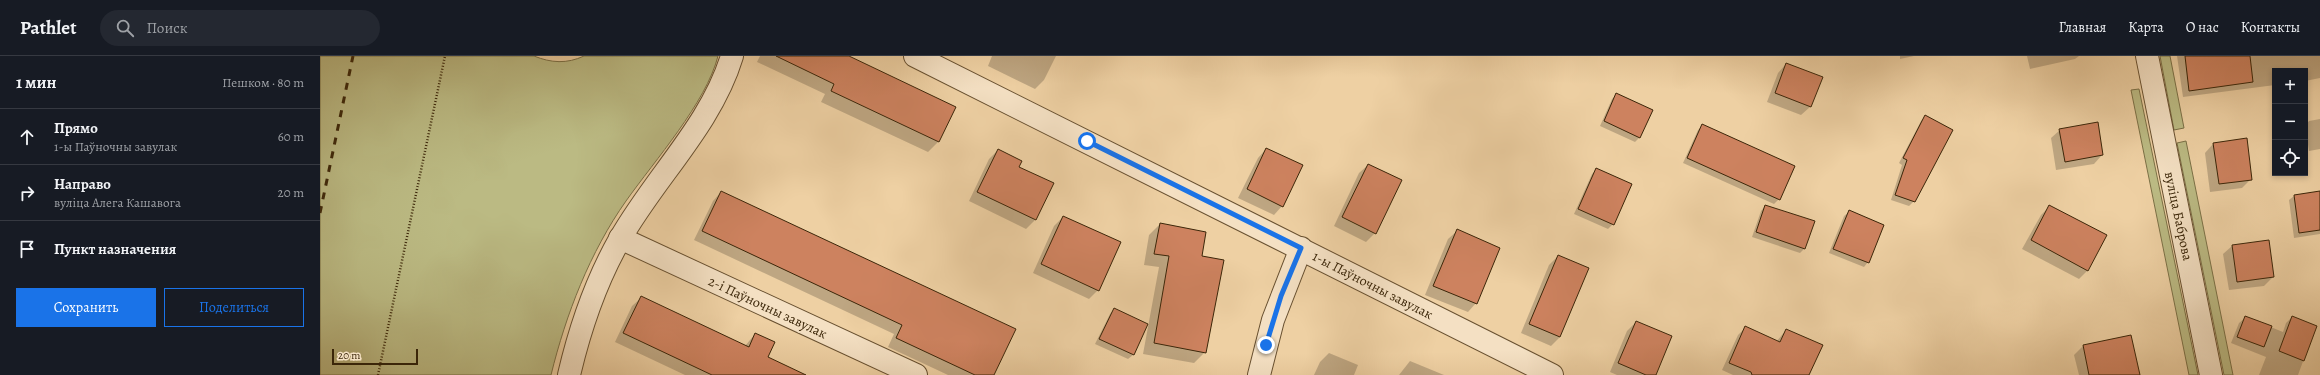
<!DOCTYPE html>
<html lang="ru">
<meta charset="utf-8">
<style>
body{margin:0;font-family:Alegreya,serif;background:#242831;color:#f1f3f6}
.controls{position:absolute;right:12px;top:12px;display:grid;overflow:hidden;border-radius:0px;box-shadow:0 2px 6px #0003}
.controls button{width:36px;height:36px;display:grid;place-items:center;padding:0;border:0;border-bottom:1px solid #363941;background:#171b24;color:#f1f3f6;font:20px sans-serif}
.scale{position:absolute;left:12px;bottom:10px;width:86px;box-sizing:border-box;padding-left:4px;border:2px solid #3b2609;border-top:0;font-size:11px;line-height:14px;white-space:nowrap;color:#3b2609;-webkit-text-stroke:3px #f4e0c3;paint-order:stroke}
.stop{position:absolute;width:12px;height:12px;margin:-9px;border:3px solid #1a73e8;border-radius:50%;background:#fff}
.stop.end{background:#1a73e8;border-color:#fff;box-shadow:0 1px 4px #0008}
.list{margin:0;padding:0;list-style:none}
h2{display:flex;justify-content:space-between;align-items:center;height:52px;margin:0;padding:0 16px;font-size:17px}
h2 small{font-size:13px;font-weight:400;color:#9ea1a6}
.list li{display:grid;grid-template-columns:26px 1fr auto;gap:12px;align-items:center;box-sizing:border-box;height:56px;padding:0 16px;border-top:1px solid #363941}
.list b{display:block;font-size:15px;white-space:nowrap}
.list p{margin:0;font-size:13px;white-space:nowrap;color:#9ea1a6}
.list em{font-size:13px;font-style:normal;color:#9ea1a6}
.actions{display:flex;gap:8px;padding:12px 16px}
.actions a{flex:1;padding:9px 0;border:1px solid #1a73e8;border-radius:0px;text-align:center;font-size:14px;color:#1a73e8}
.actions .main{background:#1a73e8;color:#fff}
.icon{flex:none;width:22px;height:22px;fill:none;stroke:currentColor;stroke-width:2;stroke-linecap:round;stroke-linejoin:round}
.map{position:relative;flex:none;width:2000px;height:319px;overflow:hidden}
header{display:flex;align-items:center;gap:24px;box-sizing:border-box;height:56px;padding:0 20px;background:#171b24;border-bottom:1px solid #363941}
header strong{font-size:19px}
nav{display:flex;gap:22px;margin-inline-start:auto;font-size:14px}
.search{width:280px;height:36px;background:#242831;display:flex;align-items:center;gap:10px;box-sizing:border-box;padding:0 14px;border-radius:22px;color:#9ea1a6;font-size:15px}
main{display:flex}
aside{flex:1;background:#171b24}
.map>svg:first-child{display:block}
.green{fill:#bbba83;stroke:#7b7046}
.shadow{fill:#0003}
.building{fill:#cd825f;stroke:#3b2609}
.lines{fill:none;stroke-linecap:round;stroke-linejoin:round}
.minor-casing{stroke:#685030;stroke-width:24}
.path{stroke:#3b2609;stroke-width:2.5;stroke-dasharray:1 2;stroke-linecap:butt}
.minor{stroke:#f4e0c3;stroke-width:22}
.rail{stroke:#3b2609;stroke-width:3;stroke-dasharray:7 7;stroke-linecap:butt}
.route{stroke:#1a73e8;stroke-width:5}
.labels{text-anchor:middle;stroke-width:4;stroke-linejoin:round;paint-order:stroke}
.street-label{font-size:14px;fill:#3b2609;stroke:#f4e0c3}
</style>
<header>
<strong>Pathlet</strong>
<div class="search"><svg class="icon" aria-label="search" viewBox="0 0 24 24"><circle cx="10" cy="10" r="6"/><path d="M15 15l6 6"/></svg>Поиск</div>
<nav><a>Главная</a><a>Карта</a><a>О нас</a><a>Контакты</a></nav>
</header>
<main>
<aside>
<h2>1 мин<small>Пешком · 80 m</small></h2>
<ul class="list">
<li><svg class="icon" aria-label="ahead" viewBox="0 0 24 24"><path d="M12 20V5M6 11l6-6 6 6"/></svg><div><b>Прямо</b><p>1-ы Паўночны завулак</p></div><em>60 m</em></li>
<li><svg class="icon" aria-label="right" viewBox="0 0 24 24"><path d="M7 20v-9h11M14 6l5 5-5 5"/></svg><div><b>Направо</b><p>вуліца Алега Кашавога</p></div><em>20 m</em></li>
<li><svg class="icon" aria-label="arrive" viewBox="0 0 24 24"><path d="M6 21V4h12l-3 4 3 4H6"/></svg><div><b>Пункт назначения</b></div></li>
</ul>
<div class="actions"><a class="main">Сохранить</a><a>Поделиться</a></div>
</aside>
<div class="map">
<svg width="2000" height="319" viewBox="0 0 2000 319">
<rect width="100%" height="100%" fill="#eed0a3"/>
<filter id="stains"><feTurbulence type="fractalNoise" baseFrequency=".005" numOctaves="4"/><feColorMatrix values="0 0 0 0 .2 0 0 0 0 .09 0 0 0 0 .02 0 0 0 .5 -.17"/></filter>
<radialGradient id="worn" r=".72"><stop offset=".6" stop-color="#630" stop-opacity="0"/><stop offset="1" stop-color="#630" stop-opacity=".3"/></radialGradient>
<g class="green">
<path d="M0 0H214C231 7 247 8 264 0H398C386 47 335 104 306 145 270 196 246 258 231 319H0Z"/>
<polygon points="1840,0 1850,0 1864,72 1854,74"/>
<polygon points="1819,33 1878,319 1869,319 1811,34"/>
<polygon points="1866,85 1913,319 1904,319 1857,87"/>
</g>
<g class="shadow">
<polygon points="440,0 524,0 635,51 618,86 608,96 501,46 505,38 437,6"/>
<polygon points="672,0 736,0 724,24 715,33 668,10"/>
<polygon points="1580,0 1594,0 1580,3"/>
<polygon points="1707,0 1759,0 1755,3 1710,13"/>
<polygon points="1857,0 2000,0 2000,22 1985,25 1985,15 1955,15 1955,29 1863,41"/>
<polygon points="1466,8 1501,21 1490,51 1481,59 1447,46 1458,17"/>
<polygon points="1297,38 1320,81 1315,86 1280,70 1292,43"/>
<polygon points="1605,60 1594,145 1589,150 1571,144 1582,109 1579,107 1601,65"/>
<polygon points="2000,63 2000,93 1989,95 1985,70 1989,65"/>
<polygon points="1382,70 1459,143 1454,148 1363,107 1378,74"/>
<polygon points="1740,74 1782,99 1774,108 1736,114 1731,82"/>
<polygon points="1893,88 1931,123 1922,132 1890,136 1885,97"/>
<polygon points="946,93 962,150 954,159 918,142 938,102"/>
<polygon points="678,94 698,111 732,128 715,164 706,173 649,145 669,103"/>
<polygon points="1048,109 1055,177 1046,186 1014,170 1039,117"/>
<polygon points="1277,113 1293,168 1288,173 1254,158 1272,118"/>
<polygon points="401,136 673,319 628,319 568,291 574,278 374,184 393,145"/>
<polygon points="2000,136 2000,178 1974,182 1969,144 1974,140"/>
<polygon points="1445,150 1485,192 1480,197 1432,181 1441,155"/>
<polygon points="1730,150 1768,214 1759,223 1702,193 1721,159"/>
<polygon points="1529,156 1548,206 1544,211 1509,197 1524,160"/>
<polygon points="743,161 778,234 769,243 713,217 734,170"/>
<polygon points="840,168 880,201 885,296 874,307 823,298 839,211 824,209 829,179"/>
<polygon points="1137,175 1156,247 1148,256 1105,239 1128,183"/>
<polygon points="1912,190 1953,221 1944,230 1909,234 1903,198"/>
<polygon points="1238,200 1268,212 1240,281 1231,290 1201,277 1229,209"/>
<polygon points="321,242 425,290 435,278 446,302 484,319 365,319 295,286 312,250"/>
<polygon points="794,253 827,269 813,299 808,303 775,288 790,258"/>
<polygon points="1926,261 1963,276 1966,267 1972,261 1996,270 1978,319 1939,319 1946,301 1911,287 1919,267"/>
<polygon points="1316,266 1335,319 1297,319 1290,316 1307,275"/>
<polygon points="1425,272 1457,285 1466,274 1488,319 1413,319 1402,314 1418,279"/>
<polygon points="1810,280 1819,319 1759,319 1754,299 1763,290"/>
<polygon points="1009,297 1038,309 1034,319 994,319 1000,306"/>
<polygon points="1090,305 1124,319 1079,319"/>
</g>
<g class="building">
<polygon points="456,0 529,0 636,51 619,86 511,35 514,28"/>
<polygon points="1865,0 1930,0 1933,26 1869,35"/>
<polygon points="1466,7 1503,21 1491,51 1455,37"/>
<polygon points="1296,37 1333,54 1320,82 1284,65"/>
<polygon points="1605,59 1633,74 1595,146 1575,139 1587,104 1583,102"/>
<polygon points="1778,66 1783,99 1745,106 1739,73"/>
<polygon points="1382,68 1475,110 1460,144 1367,102"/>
<polygon points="1927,82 1932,124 1899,128 1893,87"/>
<polygon points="946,92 983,109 963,151 927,133"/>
<polygon points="678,93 702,105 699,111 734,127 716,164 657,136"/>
<polygon points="1048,108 1082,124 1056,178 1022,161"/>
<polygon points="1276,112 1312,128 1294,169 1258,153"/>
<polygon points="401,135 696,273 674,319 655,319 576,282 582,269 382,175"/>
<polygon points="2000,135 2000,174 1979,177 1974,139"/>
<polygon points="1445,149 1495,165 1485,193 1436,176"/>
<polygon points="1729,149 1787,179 1768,215 1711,184"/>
<polygon points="1529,154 1564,169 1549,207 1513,193"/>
<polygon points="743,160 801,186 779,235 721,208"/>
<polygon points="840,167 886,176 882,200 904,204 886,297 834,287 849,200 834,198"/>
<polygon points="1137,173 1180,192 1157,248 1113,230"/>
<polygon points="1949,184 1954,221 1917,226 1912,189"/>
<polygon points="1238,199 1269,212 1240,281 1209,268"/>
<polygon points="321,240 429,291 435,277 455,286 448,301 486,319 392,319 303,277"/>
<polygon points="794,252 828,268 814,299 779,283"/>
<polygon points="1925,260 1952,270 1944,291 1917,281"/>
<polygon points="1972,260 1997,270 1984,305 1959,295"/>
<polygon points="1316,265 1352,280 1336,319 1326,319 1298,307"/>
<polygon points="1425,270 1460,286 1466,273 1503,289 1489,319 1432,319 1431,316 1409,307"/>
<polygon points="1811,279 1820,319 1769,319 1763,289"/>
</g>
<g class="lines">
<defs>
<g id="minor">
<polyline points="595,0 1232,319"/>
<polyline points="1827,0 1891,319"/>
<polyline points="300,182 596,319"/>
<path d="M249 319C260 272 276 225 300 183 335 121 391 69 412 0"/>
<polyline points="939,319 953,264 981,192"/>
</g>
</defs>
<use href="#minor" class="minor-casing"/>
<polyline class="path" points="58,319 125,0"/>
<use href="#minor" class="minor"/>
<polyline class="rail" points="0,157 33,0"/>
</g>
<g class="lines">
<polyline class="route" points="767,85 981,192 961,240 946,289"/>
</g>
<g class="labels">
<g class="street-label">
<text transform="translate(1859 160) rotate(78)" y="5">вуліца Баброва</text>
<text transform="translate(1053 229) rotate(27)" y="5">1-ы Паўночны завулак</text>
<text transform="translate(448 251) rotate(25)" y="5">2-і Паўночны завулак</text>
</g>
</g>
<rect width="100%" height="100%" filter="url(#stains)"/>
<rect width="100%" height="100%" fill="url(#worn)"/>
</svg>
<div class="controls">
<button>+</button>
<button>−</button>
<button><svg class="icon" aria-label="locate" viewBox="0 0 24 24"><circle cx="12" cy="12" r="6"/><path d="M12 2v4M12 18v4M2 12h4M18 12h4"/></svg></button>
</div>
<div class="scale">20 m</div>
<div class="stop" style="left:767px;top:85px"></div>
<div class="stop end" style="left:946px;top:289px"></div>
</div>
</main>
